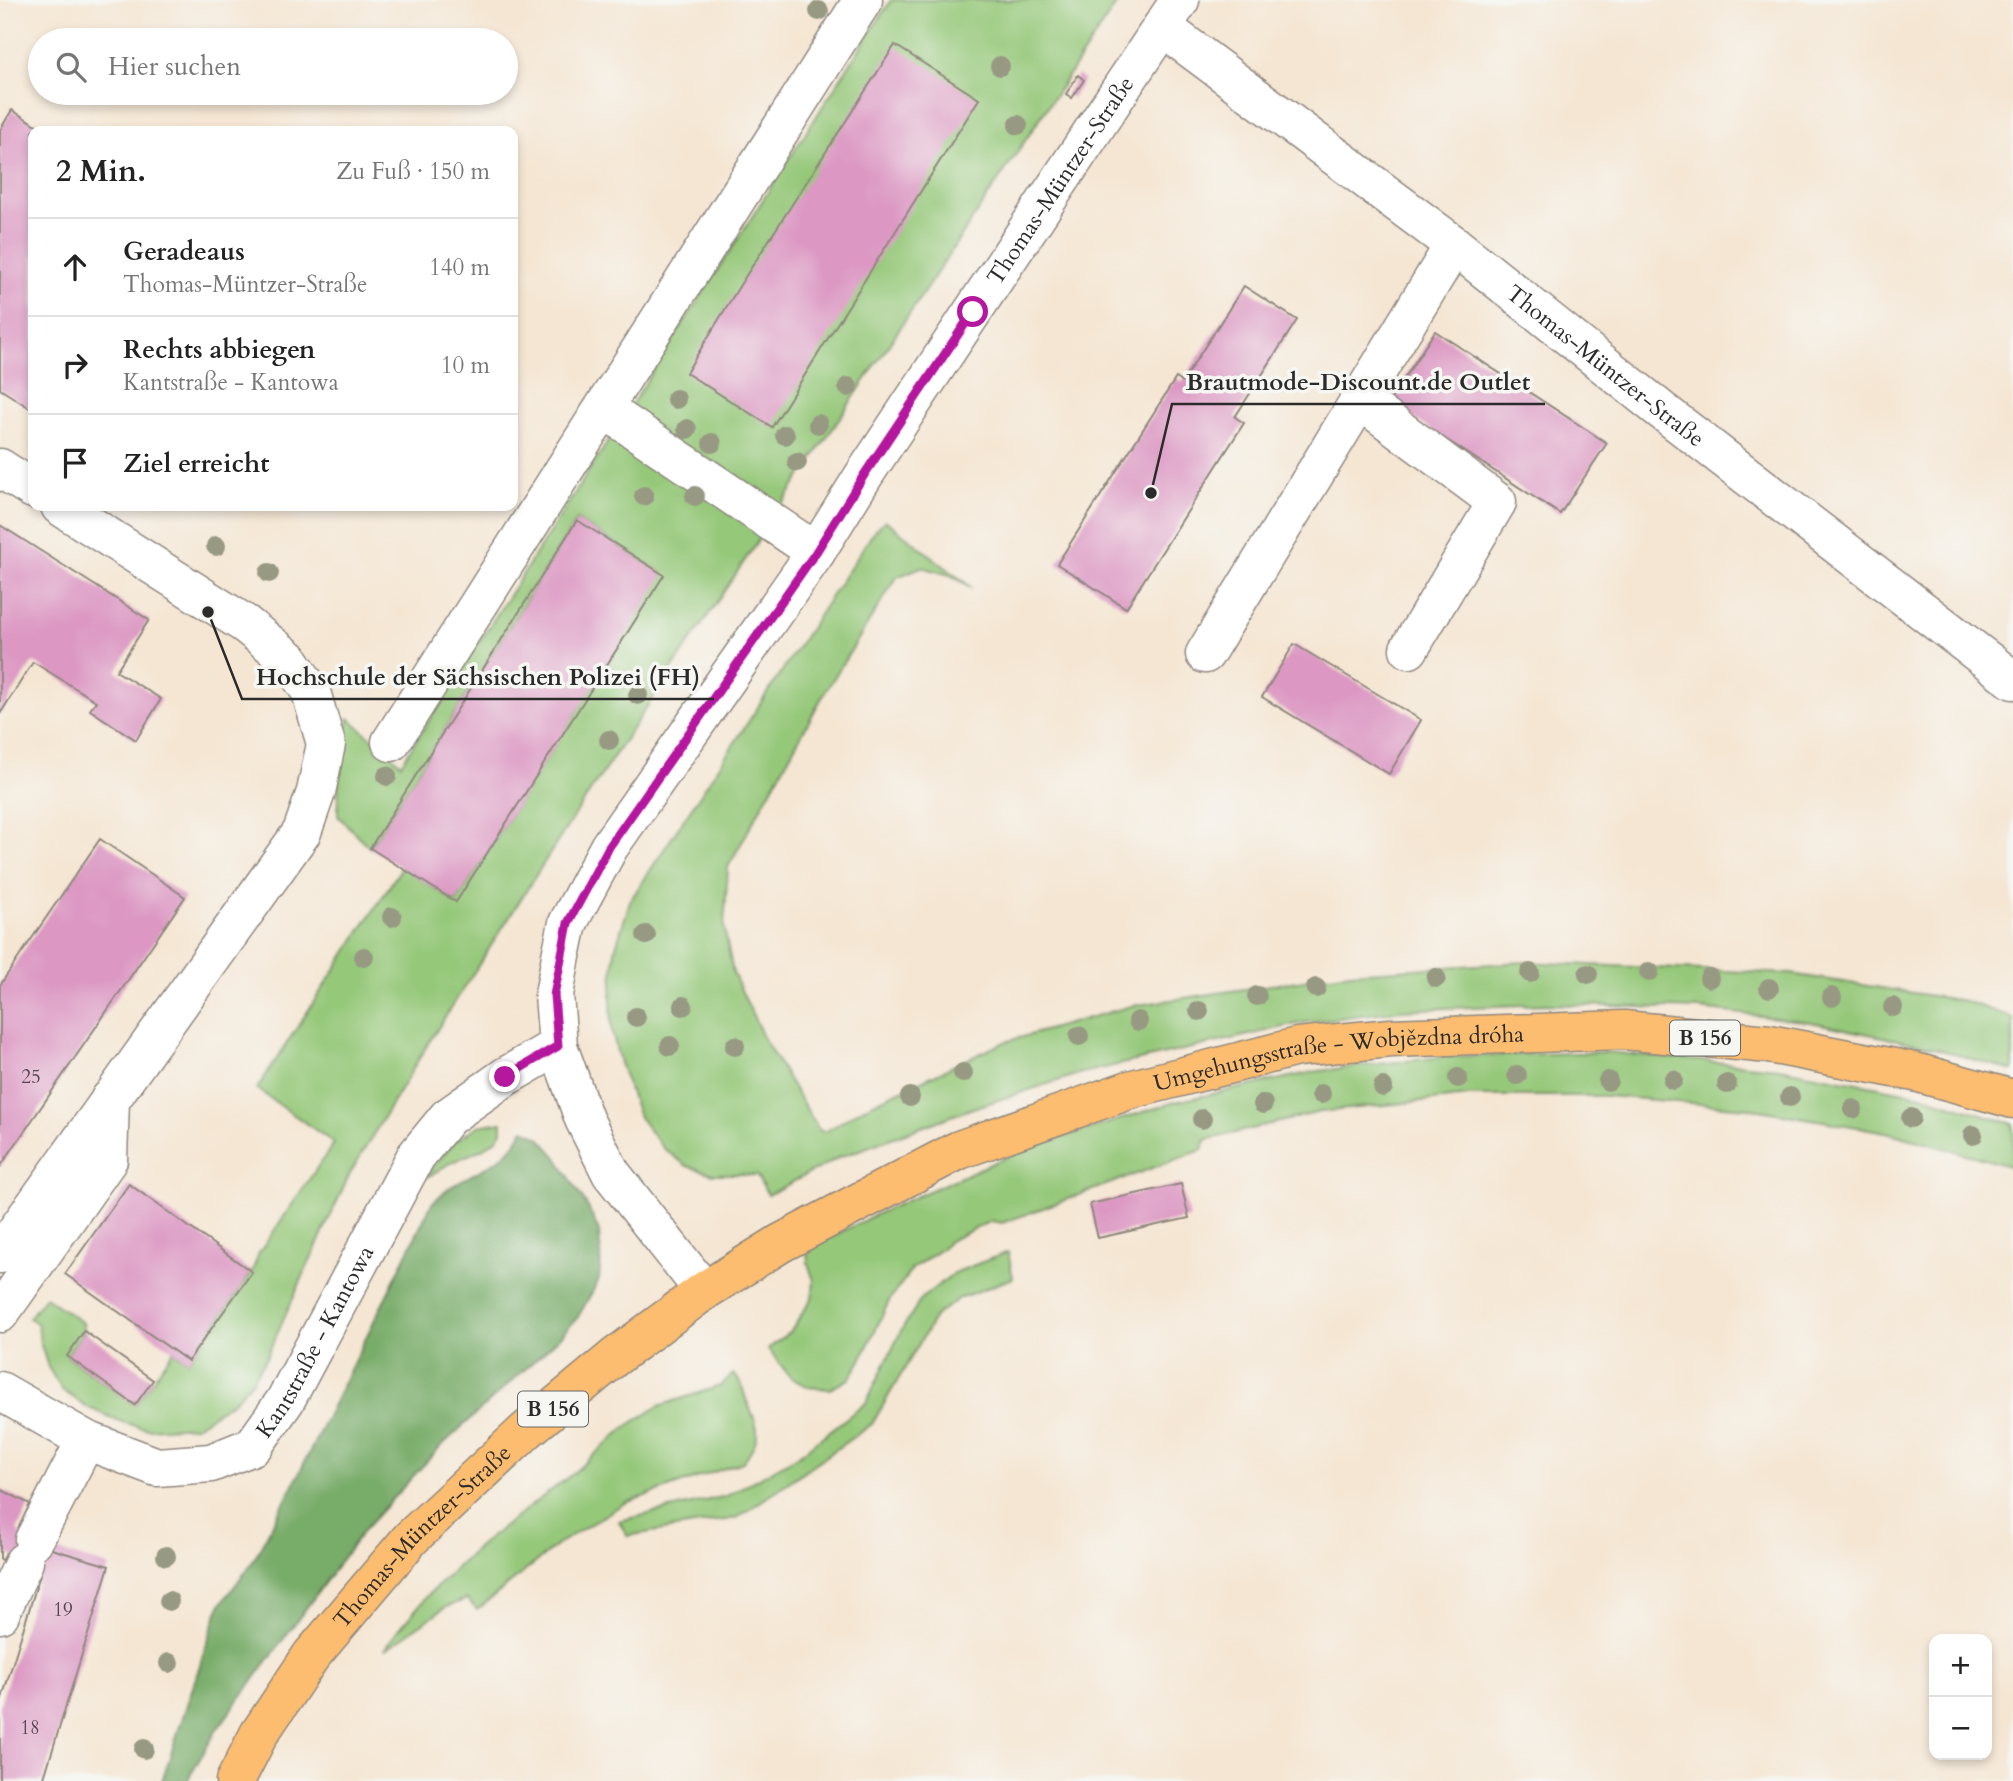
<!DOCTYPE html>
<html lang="de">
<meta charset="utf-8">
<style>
body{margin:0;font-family:Cardo,serif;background:#f2f2f2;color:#222}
.controls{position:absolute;right:21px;bottom:21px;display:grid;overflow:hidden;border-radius:14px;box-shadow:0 4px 10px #0003}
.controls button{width:63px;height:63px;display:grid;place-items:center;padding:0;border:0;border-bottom:2px solid #e0e0e0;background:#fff;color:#222;font:35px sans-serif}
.stop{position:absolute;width:21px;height:21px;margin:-16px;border:5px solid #b5179e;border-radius:50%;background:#fff}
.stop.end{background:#b5179e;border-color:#fff;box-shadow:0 2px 7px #0008}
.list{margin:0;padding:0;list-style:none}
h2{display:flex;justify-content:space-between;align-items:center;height:91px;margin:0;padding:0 28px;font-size:30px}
h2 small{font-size:23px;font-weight:400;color:#767676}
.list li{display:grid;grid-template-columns:46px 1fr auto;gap:21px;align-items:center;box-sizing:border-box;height:98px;padding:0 28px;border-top:2px solid #e0e0e0}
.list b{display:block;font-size:26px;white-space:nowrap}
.list p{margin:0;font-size:23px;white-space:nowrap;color:#767676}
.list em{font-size:23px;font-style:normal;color:#767676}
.icon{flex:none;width:38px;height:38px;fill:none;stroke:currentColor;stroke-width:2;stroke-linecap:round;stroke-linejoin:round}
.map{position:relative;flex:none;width:2013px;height:1781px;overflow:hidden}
.search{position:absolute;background:#fff;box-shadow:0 4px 10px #0003;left:28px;top:28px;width:490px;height:77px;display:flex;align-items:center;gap:18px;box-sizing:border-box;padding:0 24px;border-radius:38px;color:#767676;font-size:26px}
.panel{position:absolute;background:#fff;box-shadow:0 4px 10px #0003;left:28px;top:126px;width:490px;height:385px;border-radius:14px}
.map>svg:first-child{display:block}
.green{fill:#95c879;stroke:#607a52;stroke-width:2}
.forest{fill:#78ac69;stroke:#526c4a;stroke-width:2}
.building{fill:#dc97c3}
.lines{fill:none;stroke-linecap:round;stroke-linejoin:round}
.minor-casing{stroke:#90887f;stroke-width:41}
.major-casing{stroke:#90887f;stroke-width:41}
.minor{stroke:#fff;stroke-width:38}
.major{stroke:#fcbd6f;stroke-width:38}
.tree{fill:#989983}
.route{stroke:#b5179e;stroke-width:9}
.labels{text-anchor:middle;stroke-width:7;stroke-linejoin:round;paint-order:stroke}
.number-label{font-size:19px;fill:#574651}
.shield{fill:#f6f6f2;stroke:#686867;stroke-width:2}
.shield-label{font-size:21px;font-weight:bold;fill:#2b2b2b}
.street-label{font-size:23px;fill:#2b2b2b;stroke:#f6f6f2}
.leader{fill:none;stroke:#2b2b2b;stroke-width:2.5}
.callout-dot{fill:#2b2b2b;stroke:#f6f6f2;stroke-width:2.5}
.callout-label{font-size:24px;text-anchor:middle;font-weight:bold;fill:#2b2b2b;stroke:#f6f6f2;stroke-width:7;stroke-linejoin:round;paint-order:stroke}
</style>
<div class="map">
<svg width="2013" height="1781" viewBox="0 0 2013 1781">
<rect width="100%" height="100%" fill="#f6f6f2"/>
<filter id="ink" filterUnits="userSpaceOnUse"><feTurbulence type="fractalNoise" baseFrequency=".0143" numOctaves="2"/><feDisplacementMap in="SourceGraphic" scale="14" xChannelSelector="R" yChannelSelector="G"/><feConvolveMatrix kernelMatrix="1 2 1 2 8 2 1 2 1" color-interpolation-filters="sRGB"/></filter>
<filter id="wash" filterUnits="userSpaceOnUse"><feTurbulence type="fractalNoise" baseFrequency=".00686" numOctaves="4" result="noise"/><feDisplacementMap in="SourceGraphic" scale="28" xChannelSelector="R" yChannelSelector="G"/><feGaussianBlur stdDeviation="1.57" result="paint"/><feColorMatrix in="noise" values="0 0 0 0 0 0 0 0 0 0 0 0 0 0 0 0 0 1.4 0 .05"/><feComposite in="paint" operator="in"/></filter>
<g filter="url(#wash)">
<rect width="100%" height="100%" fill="#f5e6d3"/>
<g class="green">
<polygon points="891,0 1119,0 574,816 426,1047 349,1175 266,1358 252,1380 236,1399 196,1426 148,1429 122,1422 89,1408 62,1390 48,1367 40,1342 38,1324 29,1318 45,1297 83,1323 84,1331 67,1356 135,1405 173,1351 188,1361 252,1272 259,1253 334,1143 257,1089 402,867 456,902 663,574 577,520 370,848 338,816 339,763 349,718 401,764"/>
<polygon points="885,520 972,588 950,575 921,567 897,577 825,692 728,867 724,927 733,973 765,1041 819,1130 825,1132 865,1107 1005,1042 1131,1006 1350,973 1524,962 1791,974 1965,1001 2013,1018 2013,1071 1931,1047 1811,1022 1699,1009 1546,1004 1401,1010 1302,1023 1082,1073 973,1108 840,1157 768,1195 757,1176 741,1174 713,1174 687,1166 663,1148 639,1117 620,1063 612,1031 611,996 615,950 630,901 873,533"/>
<polygon points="1606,1052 1779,1068 1921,1095 2013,1124 2013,1167 1886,1132 1748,1108 1607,1096 1469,1096 1320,1112 1206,1140 1202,1150 1002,1223 991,1221 949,1241 941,1249 913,1268 890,1299 860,1362 849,1379 830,1389 808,1387 791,1378 768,1349 791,1331 812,1298 814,1281 808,1263 807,1249 881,1212 1020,1151 1175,1102 1318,1071 1441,1057"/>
<polygon points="502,1122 502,1131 497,1139 482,1149 450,1163 428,1177 429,1172 454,1142 478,1126"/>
<polygon points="1008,1252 1013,1278 960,1298 936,1315 872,1424 737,1518 627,1536 619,1521 726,1496 796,1457 866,1403 902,1329 922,1298 954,1273"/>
<path d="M733 1374C746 1386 741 1390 748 1404 760 1431 762 1437 743 1462L625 1503 561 1542 477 1610 467 1599 444 1608 385 1650 395 1634 429 1594 480 1545 571 1475 626 1427 659 1406 720 1386Z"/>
</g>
<path class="forest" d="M524 1129 540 1138 556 1156 589 1209 599 1232 601 1257 599 1280 578 1317 561 1336 440 1447 362 1532 216 1731 187 1781H162L219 1607 252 1563 293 1486 432 1203C439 1197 446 1190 454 1185 484 1166 505 1164 524 1129Z"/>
<g id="blocks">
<g class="building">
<polygon points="895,45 979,99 772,427 686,373 740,285"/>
<polygon points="1078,75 1084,80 1072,98 1066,94"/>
<polygon points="12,110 46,131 33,131 33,410 0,389 0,130"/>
<polygon points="1244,286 1297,320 1235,417 1244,423 1126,608 1057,564 1176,378 1182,382"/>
<polygon points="1435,331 1607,443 1560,514 1389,402"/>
<polygon points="577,520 664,575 456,902 370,848"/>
<polygon points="0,525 149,620 116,671 161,699 136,740 90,710 96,701 33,662 0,714"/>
<polygon points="1294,644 1421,720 1389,774 1262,697"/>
<polygon points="100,839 185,897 0,1167 0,985"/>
<polygon points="129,1184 252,1272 188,1361 65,1274"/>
<polygon points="1181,1184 1189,1218 1098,1238 1090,1204"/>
<polygon points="84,1331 153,1380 135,1405 67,1356"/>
<polygon points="0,1489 30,1504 17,1531 48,1548 109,1566 43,1781 0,1781 0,1705 41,1571 6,1553 3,1560 0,1559"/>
</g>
</g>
</g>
<g filter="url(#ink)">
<use href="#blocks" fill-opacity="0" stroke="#90887f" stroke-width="2"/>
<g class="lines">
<defs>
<g id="minor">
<path id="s1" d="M1162 27 1454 245 1661 410 2013 680"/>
<polyline points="1360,400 1497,502 1409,649"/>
<polyline points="604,409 816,552"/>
<polyline points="0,468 33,489"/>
<polyline points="1205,654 1454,245"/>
<polyline points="391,742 863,0"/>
<polyline points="0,1254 302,832 316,792 326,744 311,692 289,659 245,624 60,506"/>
<path id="s2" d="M704 1291 611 1173 584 1119 558 1046 554 995 561 956 568 923 609 847 816 552 864 475 1180 0"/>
<polyline points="0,1313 108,1160 110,1099"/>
<path id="s3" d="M0 1391 86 1440 157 1467 211 1463 253 1446 285 1401 416 1156 448 1117 505 1077 558 1046"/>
<polyline points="34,1540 86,1440"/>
<polyline points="0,1614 24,1562"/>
</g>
<g id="major">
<path id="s4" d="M235 1781 259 1734 311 1656 411 1538 527 1430 615 1357 704 1291 781 1243 959 1150 1129 1090 1297 1047 1391 1038 1624 1030 1769 1044 1915 1072 2013 1099"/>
</g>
</defs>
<use href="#minor" class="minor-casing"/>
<use href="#major" class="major-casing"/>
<use href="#minor" class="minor"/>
<use href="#major" class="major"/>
</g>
<g class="tree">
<circle cx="819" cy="11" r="10"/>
<circle cx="1000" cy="66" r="10"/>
<circle cx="1018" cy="125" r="10"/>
<circle cx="848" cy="387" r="10"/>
<circle cx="676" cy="399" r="10"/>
<circle cx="818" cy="424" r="10"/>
<circle cx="687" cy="429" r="10"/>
<circle cx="785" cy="435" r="10"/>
<circle cx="712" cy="443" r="10"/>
<circle cx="797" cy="462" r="10"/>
<circle cx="644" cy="496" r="10"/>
<circle cx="695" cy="496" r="10"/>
<circle cx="216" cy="546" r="10"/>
<circle cx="269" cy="573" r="10"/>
<circle cx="638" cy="695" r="10"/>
<circle cx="609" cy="740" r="10"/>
<circle cx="387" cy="776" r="10"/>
<circle cx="392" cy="917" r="10"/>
<circle cx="646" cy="935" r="10"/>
<circle cx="364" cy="957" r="10"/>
<circle cx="1649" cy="972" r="10"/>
<circle cx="1530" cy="973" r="10"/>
<circle cx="1588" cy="974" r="10"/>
<circle cx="1436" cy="978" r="10"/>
<circle cx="1709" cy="978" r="10"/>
<circle cx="1316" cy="988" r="10"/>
<circle cx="1769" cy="988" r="10"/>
<circle cx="1257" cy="996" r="10"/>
<circle cx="1832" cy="997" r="10"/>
<circle cx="683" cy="1006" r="10"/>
<circle cx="1893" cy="1007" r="10"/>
<circle cx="1199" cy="1011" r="10"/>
<circle cx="636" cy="1017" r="10"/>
<circle cx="1138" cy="1021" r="10"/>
<circle cx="1079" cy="1036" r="10"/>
<circle cx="670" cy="1046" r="10"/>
<circle cx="735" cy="1046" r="10"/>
<circle cx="963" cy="1073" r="10"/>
<circle cx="1517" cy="1075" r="10"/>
<circle cx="1458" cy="1078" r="10"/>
<circle cx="1673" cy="1080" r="10"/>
<circle cx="1608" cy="1081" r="10"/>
<circle cx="1727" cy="1084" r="10"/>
<circle cx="1383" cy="1087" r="10"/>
<circle cx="1321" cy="1094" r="10"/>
<circle cx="910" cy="1097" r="10"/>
<circle cx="1790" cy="1097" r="10"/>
<circle cx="1263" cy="1104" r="10"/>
<circle cx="1853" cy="1109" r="10"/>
<circle cx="1911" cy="1118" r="10"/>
<circle cx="1202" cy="1119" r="10"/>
<circle cx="1973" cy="1135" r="10"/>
<circle cx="166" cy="1556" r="10"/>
<circle cx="169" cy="1601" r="10"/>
<circle cx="169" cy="1663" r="10"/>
<circle cx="144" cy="1749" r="10"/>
</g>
</g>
<g class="lines" filter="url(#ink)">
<polyline class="route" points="505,1077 558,1046 554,995 568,923 609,847 816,552 864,475 973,312"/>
</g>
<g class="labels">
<g class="number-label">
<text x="31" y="1083">25</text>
<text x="63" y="1616">19</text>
<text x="30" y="1734">18</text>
</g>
<g class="shield">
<rect x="1670" y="1020.5" width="70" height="35" rx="5"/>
<rect x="518" y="1391.5" width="70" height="35" rx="5"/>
</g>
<g class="shield-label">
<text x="1705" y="1045">B 156</text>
<text x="553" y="1416">B 156</text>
</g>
<g class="street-label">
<text dy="8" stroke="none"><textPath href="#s2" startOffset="1304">Thomas-Müntzer-Straße</textPath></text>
<text dy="8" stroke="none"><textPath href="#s1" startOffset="558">Thomas-Müntzer-Straße</textPath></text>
<text dy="8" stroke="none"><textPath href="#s4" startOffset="1370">Umgehungsstraße - Wobjězdna dróha</textPath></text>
<text dy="8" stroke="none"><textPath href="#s3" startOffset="396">Kantstraße - Kantowa</textPath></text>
<text dy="8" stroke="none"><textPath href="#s4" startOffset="310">Thomas-Müntzer-Straße</textPath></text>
</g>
</g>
<path class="leader" d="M1151 493L1172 404H1545M208 612L242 699H714"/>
<g class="callout-dot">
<circle cx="1151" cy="493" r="7"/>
<circle cx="208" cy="612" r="7"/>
</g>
<g class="callout-label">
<text x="1358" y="390">Brautmode-Discount.de Outlet</text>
<text x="478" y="685">Hochschule der Sächsischen Polizei (FH)</text>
</g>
</svg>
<div class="controls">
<button>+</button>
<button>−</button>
</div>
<div class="stop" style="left:973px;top:312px"></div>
<div class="stop end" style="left:505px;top:1077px"></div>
<div class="search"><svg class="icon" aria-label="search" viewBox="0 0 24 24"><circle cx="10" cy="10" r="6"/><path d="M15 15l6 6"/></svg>Hier suchen</div>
<section class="panel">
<h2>2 Min.<small>Zu Fuß · 150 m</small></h2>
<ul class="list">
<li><svg class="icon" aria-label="ahead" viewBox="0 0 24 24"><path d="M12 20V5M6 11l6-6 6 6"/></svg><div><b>Geradeaus</b><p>Thomas-Müntzer-Straße</p></div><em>140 m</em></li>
<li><svg class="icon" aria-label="right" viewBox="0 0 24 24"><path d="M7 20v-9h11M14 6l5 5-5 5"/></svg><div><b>Rechts abbiegen</b><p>Kantstraße - Kantowa</p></div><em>10 m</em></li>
<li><svg class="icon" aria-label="arrive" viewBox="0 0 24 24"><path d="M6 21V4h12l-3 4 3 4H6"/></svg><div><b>Ziel erreicht</b></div></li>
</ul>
</section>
</div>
